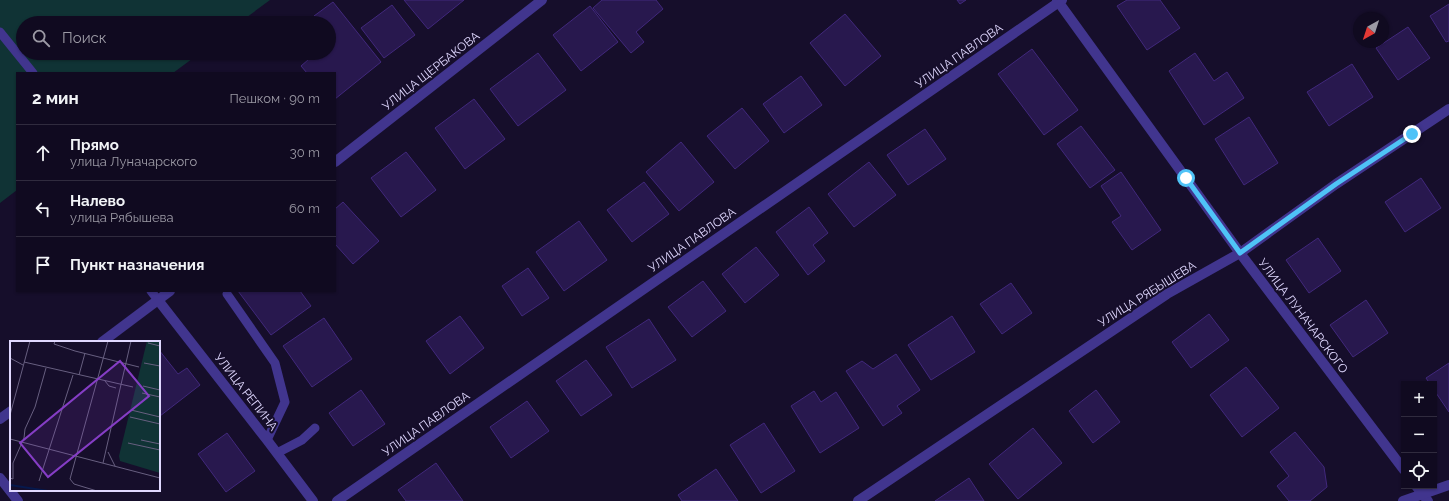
<!DOCTYPE html>
<html lang="ru">
<meta charset="utf-8">
<style>
body{margin:0;font-family:Raleway,sans-serif;background:#191329;color:#f1f3f6}
.controls{position:absolute;right:12px;bottom:12px;display:grid;overflow:hidden;border-radius:0px;box-shadow:0 1px 3px #0004}
.controls button{width:36px;height:36px;display:grid;place-items:center;padding:0;border:0;border-bottom:1px solid #302b3e;background:#100a20;color:#f1f3f6;font:20px sans-serif}
.compass{position:absolute;left:1353px;top:12px;width:36px;height:36px;border-radius:50%;background:#100a20;box-shadow:0 1px 3px #0004;rotate:219deg}
.stop{position:absolute;width:12px;height:12px;margin:-9px;border:3px solid #4fc3f7;border-radius:50%;background:#fff}
.stop.end{background:#4fc3f7;border-color:#fff;box-shadow:0 1px 4px #0008}
.list{margin:0;padding:0;list-style:none}
h2{display:flex;justify-content:space-between;align-items:center;height:52px;margin:0;padding:0 16px;font-size:17px}
h2 small{font-size:13px;font-weight:400;color:#9c9aa5}
.list li{display:grid;grid-template-columns:26px 1fr auto;gap:12px;align-items:center;box-sizing:border-box;height:56px;padding:0 16px;border-top:1px solid #302b3e}
.list b{display:block;font-size:15px;white-space:nowrap}
.list p{margin:0;font-size:13px;white-space:nowrap;color:#9c9aa5}
.list em{font-size:13px;font-style:normal;color:#9c9aa5}
.icon{flex:none;width:22px;height:22px;fill:none;stroke:currentColor;stroke-width:2;stroke-linecap:round;stroke-linejoin:round}
.map{position:relative;flex:none;width:1449px;height:501px;overflow:hidden}
.search{position:absolute;background:#100a20;box-shadow:0 1px 3px #0004;left:16px;top:16px;width:320px;height:44px;display:flex;align-items:center;gap:10px;box-sizing:border-box;padding:0 14px;border-radius:22px;color:#9c9aa5;font-size:15px}
.panel{position:absolute;background:#100a20;box-shadow:0 1px 3px #0004;left:16px;top:72px;width:320px;height:220px;border-radius:0px}
.map>svg:first-child{display:block}
.green{fill:#103335}
.building{fill:#28184e;stroke:#41287c}
.lines{fill:none;stroke-linecap:round;stroke-linejoin:round}
.service{stroke:#41358e;stroke-width:9}
.minor{stroke:#41358e;stroke-width:10}
.route{stroke:#4fc3f7;stroke-width:5}
.labels{text-anchor:middle;stroke-width:4;stroke-linejoin:round;paint-order:stroke}
.street-label{font-size:12px;fill:#e0d8ff;stroke:#160e2b}
.inset-river{fill:none;stroke:#06184c;stroke-width:2}
.inset-road{fill:none;stroke:#675f80;stroke-width:1}
.view{fill:#853dc5;fill-opacity:0.15;stroke:#853dc5;stroke-width:2}
.inset-edge{fill:none;stroke:#e0d8ff;stroke-width:2}
</style>
<div class="map">
<svg width="1449" height="501" viewBox="0 0 1449 501">
<rect width="100%" height="100%" fill="#160e2b"/>
<polygon class="green" points="0,0 270,0 239,23 23,23 23,53 200,53 173,73 17,73 17,190 0,203"/>
<g class="building">
<polygon points="404,0 464,0 428,29"/>
<polygon points="602,0 656,0 663,9 636,32 644,42 631,53 593,8"/>
<polygon points="957,0 966,0 960,4"/>
<polygon points="1127,0 1160,0 1180,28 1147,50 1117,6"/>
<polygon points="333,2 381,62 335,99 335,73 307,73 301,66 316,53 329,53 329,43 333,40 329,35 329,23 320,23 314,16"/>
<polygon points="1449,4 1449,41 1446,42 1430,16"/>
<polygon points="392,5 415,35 384,58 361,28"/>
<polygon points="590,6 618,42 581,71 553,35"/>
<polygon points="845,14 881,56 845,86 810,43"/>
<polygon points="1408,27 1430,58 1398,80 1376,48"/>
<polygon points="1032,49 1078,110 1044,135 998,74"/>
<polygon points="538,53 566,90 518,126 490,89"/>
<polygon points="1195,53 1214,81 1227,72 1244,98 1204,125 1169,71"/>
<polygon points="1352,64 1373,97 1329,126 1307,92"/>
<polygon points="801,76 822,105 784,133 763,104"/>
<polygon points="474,99 505,139 465,169 435,128"/>
<polygon points="742,108 769,141 735,169 707,136"/>
<polygon points="1249,117 1278,163 1244,185 1215,139"/>
<polygon points="1081,126 1115,170 1090,188 1057,144"/>
<polygon points="925,129 946,159 908,185 887,155"/>
<polygon points="681,142 714,182 679,211 646,172"/>
<polygon points="406,152 436,190 401,217 371,178"/>
<polygon points="869,162 896,195 854,227 828,194"/>
<polygon points="1121,172 1161,230 1132,250 1112,222 1121,216 1101,186"/>
<polygon points="1421,178 1441,208 1405,232 1385,202"/>
<polygon points="644,182 669,214 632,242 607,210"/>
<polygon points="343,202 379,241 353,264 335,244 335,209"/>
<polygon points="809,207 828,233 813,245 825,261 808,275 776,232"/>
<polygon points="579,221 607,260 564,291 536,252"/>
<polygon points="1318,238 1341,271 1309,293 1286,260"/>
<polygon points="756,247 779,275 745,303 722,274"/>
<polygon points="528,268 549,298 522,316 502,286"/>
<polygon points="703,281 726,311 692,337 668,307"/>
<polygon points="1011,283 1032,313 1002,334 980,304"/>
<polygon points="238,291 300,291 311,306 271,335"/>
<polygon points="1366,300 1388,333 1353,357 1330,325"/>
<polygon points="1209,314 1229,340 1191,368 1172,342"/>
<polygon points="460,316 484,348 450,374 426,341"/>
<polygon points="952,316 975,352 931,380 908,345"/>
<polygon points="324,318 352,359 312,387 283,346"/>
<polygon points="649,319 676,360 632,388 606,347"/>
<polygon points="159,350 178,374 187,368 200,385 160,416"/>
<polygon points="896,354 920,390 897,406 902,413 883,426 846,371 862,361 873,369"/>
<polygon points="586,360 612,395 581,416 556,381"/>
<polygon points="1449,363 1449,412 1434,390 1434,384 1430,384 1426,378"/>
<polygon points="1246,367 1279,408 1242,437 1210,395"/>
<polygon points="361,390 385,424 353,446 329,413"/>
<polygon points="1096,390 1120,422 1093,443 1069,411"/>
<polygon points="814,391 821,402 836,392 859,428 820,453 791,406"/>
<polygon points="527,401 549,431 511,458 490,427"/>
<polygon points="764,423 795,471 761,493 730,445"/>
<polygon points="1033,428 1062,463 1018,499 989,464"/>
<polygon points="1295,432 1324,467 1327,487 1310,501 1289,501 1277,486 1289,476 1270,452"/>
<polygon points="227,433 255,471 226,492 198,454"/>
<polygon points="436,463 463,501 406,501 398,490"/>
<polygon points="716,469 738,501 682,501 678,495"/>
<polygon points="969,478 984,501 935,501"/>
</g>
<g class="lines">
<g class="service">
<polyline points="0,32 33,73"/>
<polyline points="151,291 158,300"/>
<polyline points="227,294 275,363 285,402 267,440"/>
<polyline points="277,453 302,440 315,428"/>
</g>
<g class="minor">
<polyline points="1057,0 1240,253 1404,470"/>
<polyline points="335,162 542,0"/>
<polyline points="158,300 267,440 313,501"/>
<polyline points="102,342 170,291"/>
<polyline points="0,419 11,411"/>
<polyline points="0,478 18,501"/>
<polyline points="1416,486 1428,501"/>
<polyline points="337,501 1062,0"/>
<polyline points="858,501 1167,294 1240,253 1336,184 1449,109"/>
<polyline points="1403,501 1449,485"/>
</g>
</g>
<g class="lines">
<polyline class="route" points="1186,178 1240,253 1336,184 1412,134"/>
</g>
<g class="labels">
<g class="street-label">
<text transform="translate(959 56) rotate(-35)" y="4">УЛИЦА ПАВЛОВА</text>
<text transform="translate(431 71) rotate(-38)" y="4">УЛИЦА ЩЕРБАКОВА</text>
<text transform="translate(692 240) rotate(-35)" y="4">УЛИЦА ПАВЛОВА</text>
<text transform="translate(1147 294) rotate(-32)" y="4">УЛИЦА РЯБЫШЕВА</text>
<text transform="translate(1303 316) rotate(53)" y="4">УЛИЦА ЛУНАЧАРСКОГО</text>
<text transform="translate(246 392) rotate(52)" y="4">УЛИЦА РЕПИНА</text>
<text transform="translate(426 424) rotate(-35)" y="4">УЛИЦА ПАВЛОВА</text>
</g>
</g>
<g transform="translate(10 341)">
<rect width="150" height="150" fill="#160e2b"/>
<path d="M137 0H150V132L110 120 109 115Z" fill="#103335"/>
<path class="inset-river" d="M0 144 38 150"/>
<path class="inset-road" d="M45 0 44 3 65 10 129 26M138 2 150 5M0 17 13 24M14 21 123 46M134 22 150 25M69 34 75 12M95 40 99 45 106 47M133 45 150 49M132 52 150 56M121 69 150 76M0 74 20 0M120 76 150 83M0 98 150 137M131 99 150 103M118 102 150 109M98 111 105 125M93 122 121 0M0 137 3 138V122L14 97 15 88 25 66 36 27M29 140 63 34M87 150 64 143 60 138 98 0"/>
<path class="view" d="M110 20 139 55 38 136 10 102Z"/>
<rect width="150" height="150" class="inset-edge"/>
</g>
</svg>
<div class="controls">
<button>+</button>
<button>−</button>
<button><svg class="icon" aria-label="locate" viewBox="0 0 24 24"><circle cx="12" cy="12" r="6"/><path d="M12 2v4M12 18v4M2 12h4M18 12h4"/></svg></button>
</div>
<svg class="compass" viewBox="-18 -18 36 36"><path d="M0-13l5 13h-10z" fill="#e53935"/><path d="M0 13l5-13h-10z" fill="#9c9aa5"/></svg>
<div class="stop" style="left:1186px;top:178px"></div>
<div class="stop end" style="left:1412px;top:134px"></div>
<div class="search"><svg class="icon" aria-label="search" viewBox="0 0 24 24"><circle cx="10" cy="10" r="6"/><path d="M15 15l6 6"/></svg>Поиск</div>
<section class="panel">
<h2>2 мин<small>Пешком · 90 m</small></h2>
<ul class="list">
<li><svg class="icon" aria-label="ahead" viewBox="0 0 24 24"><path d="M12 20V5M6 11l6-6 6 6"/></svg><div><b>Прямо</b><p>улица Луначарского</p></div><em>30 m</em></li>
<li><svg class="icon" aria-label="left" viewBox="0 0 24 24"><path d="M17 20v-9H6M10 6l-5 5 5 5"/></svg><div><b>Налево</b><p>улица Рябышева</p></div><em>60 m</em></li>
<li><svg class="icon" aria-label="arrive" viewBox="0 0 24 24"><path d="M6 21V4h12l-3 4 3 4H6"/></svg><div><b>Пункт назначения</b></div></li>
</ul>
</section>
</div>
